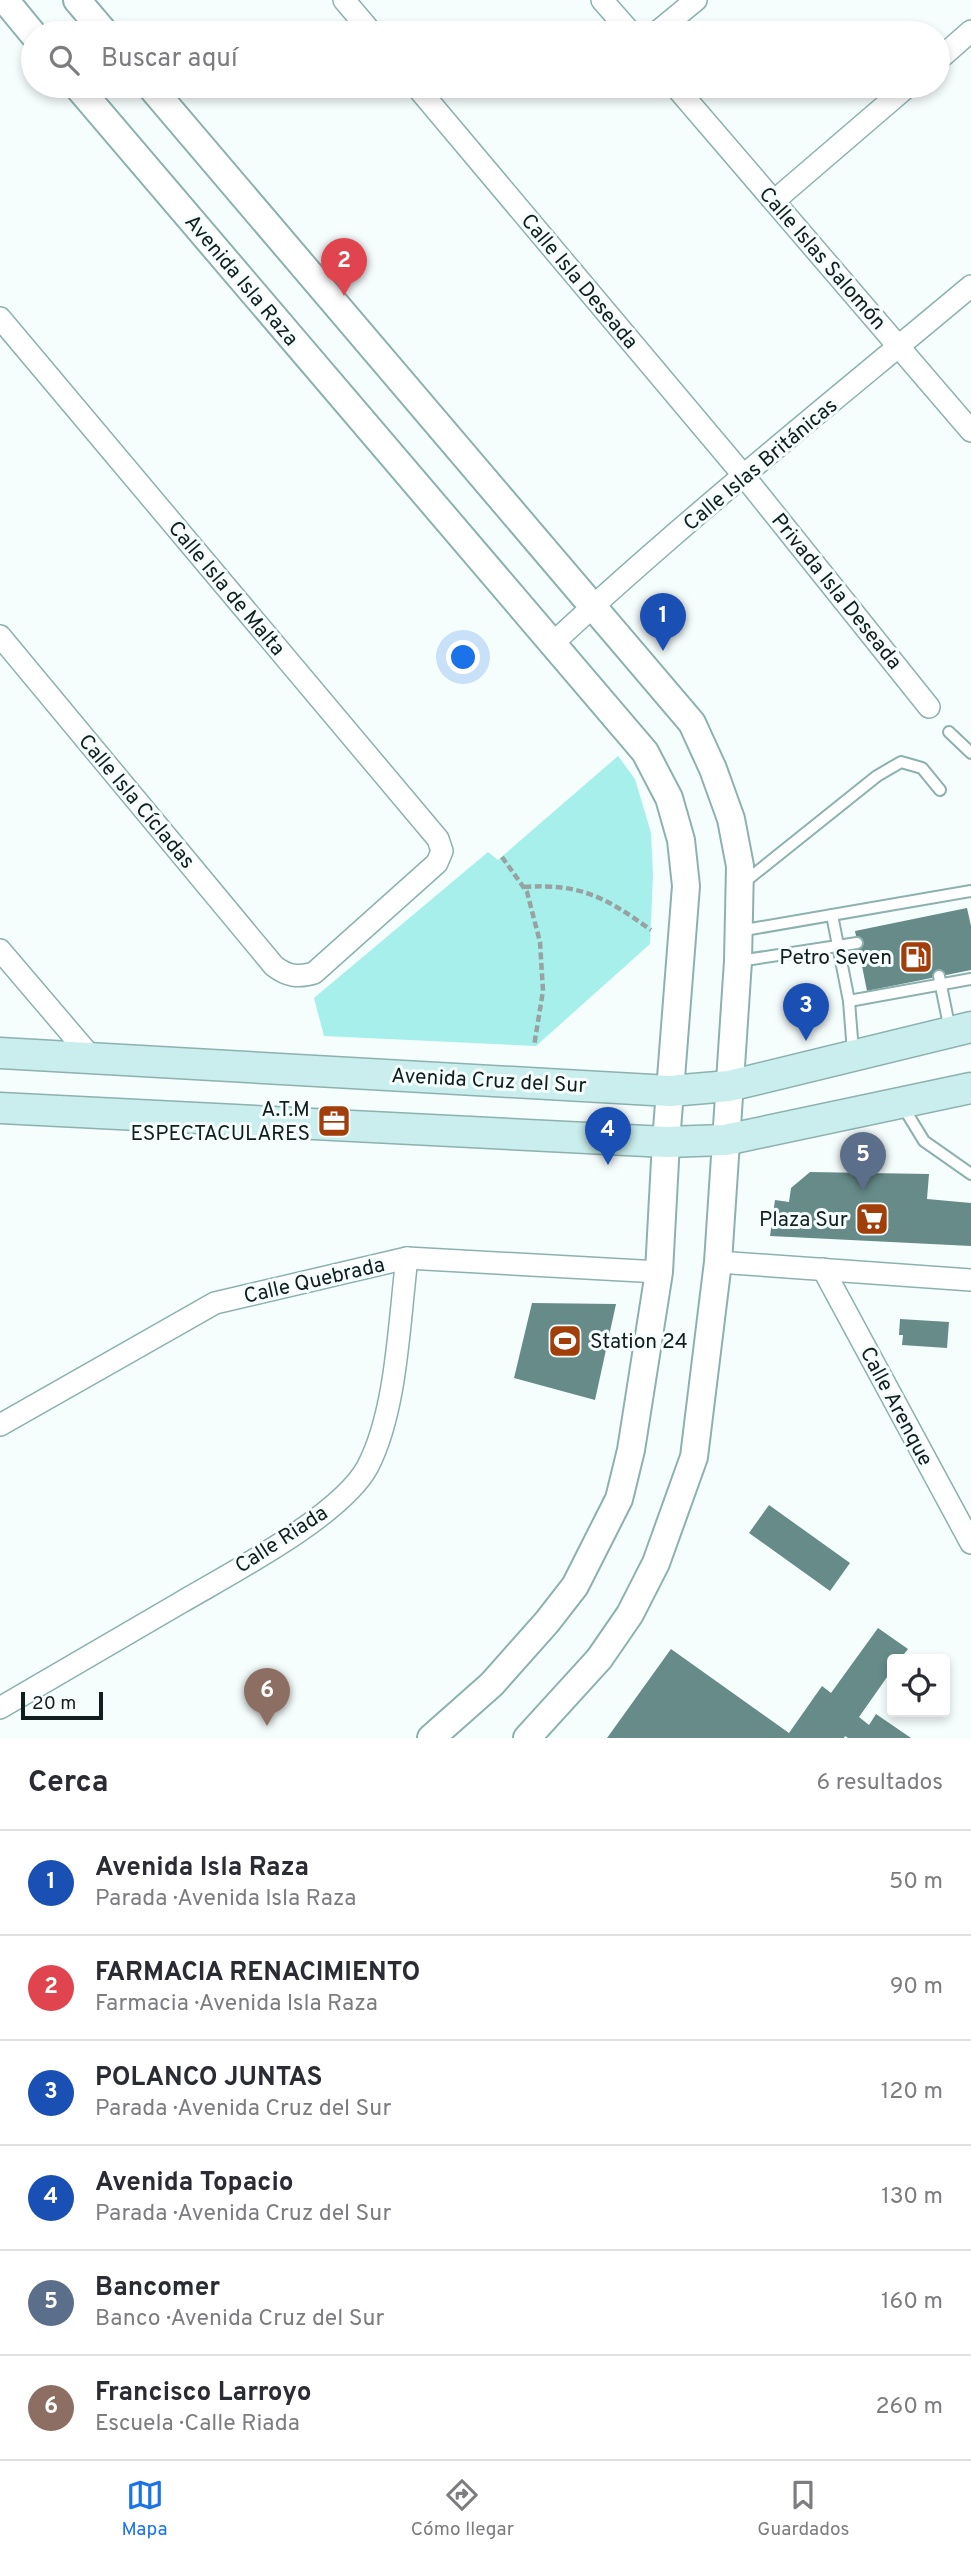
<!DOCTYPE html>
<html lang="es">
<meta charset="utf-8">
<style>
body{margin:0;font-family:Overpass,sans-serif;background:#f7f7f7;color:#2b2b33}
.controls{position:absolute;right:21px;bottom:21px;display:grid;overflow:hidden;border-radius:7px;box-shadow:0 4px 10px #0003}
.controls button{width:63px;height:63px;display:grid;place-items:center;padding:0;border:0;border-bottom:2px solid #e1e1e2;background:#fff;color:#2b2b33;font:35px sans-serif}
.scale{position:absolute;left:21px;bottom:18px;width:82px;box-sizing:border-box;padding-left:7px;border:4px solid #101e1e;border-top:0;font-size:19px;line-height:24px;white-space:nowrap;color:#101e1e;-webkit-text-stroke:5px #f6fdfd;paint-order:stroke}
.you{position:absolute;left:464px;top:658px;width:24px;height:24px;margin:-18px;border:5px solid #fff;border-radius:50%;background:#1a73e8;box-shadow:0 0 0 10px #1a73e833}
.badge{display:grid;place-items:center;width:46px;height:46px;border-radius:50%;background:#1a73e8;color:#fff;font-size:23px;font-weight:700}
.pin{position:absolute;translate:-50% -58px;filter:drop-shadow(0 2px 4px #0008)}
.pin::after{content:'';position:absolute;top:37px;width:24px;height:21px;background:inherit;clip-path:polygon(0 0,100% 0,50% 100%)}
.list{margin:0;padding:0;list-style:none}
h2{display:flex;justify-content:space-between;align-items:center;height:91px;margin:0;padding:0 28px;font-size:30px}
h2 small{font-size:23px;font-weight:400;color:#7c7c81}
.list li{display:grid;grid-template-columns:46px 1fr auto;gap:21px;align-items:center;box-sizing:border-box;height:105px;padding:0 28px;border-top:2px solid #e1e1e2}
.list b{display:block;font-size:26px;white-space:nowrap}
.list p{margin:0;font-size:23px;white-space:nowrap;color:#7c7c81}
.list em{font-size:23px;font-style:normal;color:#7c7c81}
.icon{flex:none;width:38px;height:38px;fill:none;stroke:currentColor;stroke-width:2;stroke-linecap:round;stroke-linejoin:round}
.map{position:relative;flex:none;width:971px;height:1738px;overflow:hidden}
.search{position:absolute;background:#fff;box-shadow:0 4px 10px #0003;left:21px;right:21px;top:21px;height:77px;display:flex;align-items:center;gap:18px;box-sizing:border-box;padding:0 24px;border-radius:38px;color:#7c7c81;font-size:26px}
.sheet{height:721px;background:#fff}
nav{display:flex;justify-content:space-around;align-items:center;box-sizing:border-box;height:98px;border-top:2px solid #e1e1e2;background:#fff;font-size:19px;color:#7c7c81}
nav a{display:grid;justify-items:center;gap:4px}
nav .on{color:#1a73e8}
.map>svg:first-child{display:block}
.green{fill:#a6efeb}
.building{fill:#668b89}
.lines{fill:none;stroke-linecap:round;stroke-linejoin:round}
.service-casing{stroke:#8cb1af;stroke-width:14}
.minor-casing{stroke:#8cb1af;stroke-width:24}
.tertiary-casing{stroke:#8cb1af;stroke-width:30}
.secondary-casing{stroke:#8cb1af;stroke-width:33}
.path{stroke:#98a2a2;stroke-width:4.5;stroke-dasharray:7 3.5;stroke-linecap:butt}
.service{stroke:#fff;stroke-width:10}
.minor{stroke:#fff;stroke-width:21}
.tertiary{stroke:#fff;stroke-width:26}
.secondary{stroke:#c9eeed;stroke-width:30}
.labels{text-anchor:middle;stroke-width:6;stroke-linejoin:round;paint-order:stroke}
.street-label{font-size:21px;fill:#101e1e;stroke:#f6fdfd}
.poi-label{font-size:21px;fill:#101e1e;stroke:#f6fdfd;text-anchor:end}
</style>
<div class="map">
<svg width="971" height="1738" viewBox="0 0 971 1738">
<rect width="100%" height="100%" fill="#f6fdfd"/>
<polygon class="green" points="618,756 635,779 651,833 653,875 650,944 536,1046 324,1036 314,998 488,852 498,860"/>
<g class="building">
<polygon points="967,908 971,926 971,970 867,991 855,931"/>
<polygon points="810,1172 929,1174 927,1199 971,1203 971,1246 770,1236 775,1200 789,1202 791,1188"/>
<polygon points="532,1303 616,1304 595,1400 514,1378"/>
<polygon points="900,1319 949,1322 947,1348 902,1345 903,1335 899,1335"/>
<polygon points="769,1505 850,1563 830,1591 749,1533"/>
<polygon points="878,1628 908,1649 900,1659 892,1659 892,1670 859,1717 869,1725 876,1714 911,1738 848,1738 845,1736 844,1738 607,1738 671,1649 789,1733 822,1686 831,1693"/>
</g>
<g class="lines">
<defs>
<g id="service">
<polyline points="949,732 971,753"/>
<polyline points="742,884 877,776 901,762 922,768 940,790"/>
<polyline points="832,915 849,1001 853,1052"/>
<polyline points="739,931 971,891"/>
<polyline points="739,961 857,943"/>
<polyline points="939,976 950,1030"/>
<polyline points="849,1001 971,979"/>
<polyline points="902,1105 924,1141 971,1174"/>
</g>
<g id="minor">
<polyline points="344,0 372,33"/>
<polyline points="602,0 631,33"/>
<polyline points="656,33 696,0"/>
<polyline points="938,60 971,31"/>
<polyline points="416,86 744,476 929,707"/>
<polyline points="675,86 971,431"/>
<polyline points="774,201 908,86"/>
<path d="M0 318 438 839 442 851 437 863 314 973C298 978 287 976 274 966L0 636"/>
<path d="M551 645C686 519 830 404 971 286"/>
<polyline points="0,950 92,1058"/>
<polyline points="718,1262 971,1280"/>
<polyline points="823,1269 971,1543"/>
<polyline points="0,1425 215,1303 407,1258 659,1272"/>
<path d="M0 1708C60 1673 120 1638 180 1603 229 1574 342 1516 368 1466 397 1410 399 1321 407 1258"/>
</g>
<g id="tertiary">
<polyline points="5,0 33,34"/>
<polyline points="77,0 105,33"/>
<polyline points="77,86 645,752 669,798 681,840 686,886 666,1142 659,1272 631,1450 619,1499 575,1586 547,1622 492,1684 431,1738"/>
<polyline points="150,86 692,723 713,769 731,819 740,866 738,961 718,1262 694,1457 656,1563 630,1614 599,1659 527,1738"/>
</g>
<g id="secondary">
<polyline points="0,1053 670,1091 729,1086 971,1027"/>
<polyline points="0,1108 666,1142 725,1140 971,1088"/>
</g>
</defs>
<use href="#service" class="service-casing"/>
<use href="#minor" class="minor-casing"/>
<use href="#tertiary" class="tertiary-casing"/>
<use href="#secondary" class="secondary-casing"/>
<g class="path">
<polyline points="502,857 527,892 540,942 543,991 534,1046"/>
<path d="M524 887C581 883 606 898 651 930"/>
</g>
<use href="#service" class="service"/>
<use href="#minor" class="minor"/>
<use href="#tertiary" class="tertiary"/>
<use href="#secondary" class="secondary"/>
</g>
<defs>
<symbol id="fuel-square" viewBox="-11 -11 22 22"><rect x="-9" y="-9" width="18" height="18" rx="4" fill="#a23e0a" stroke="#f6fdfd"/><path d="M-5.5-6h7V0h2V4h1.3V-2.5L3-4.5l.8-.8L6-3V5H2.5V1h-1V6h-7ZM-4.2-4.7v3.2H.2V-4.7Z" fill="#fff"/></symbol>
<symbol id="office-square" viewBox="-11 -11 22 22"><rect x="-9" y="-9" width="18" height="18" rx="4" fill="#a23e0a" stroke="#f6fdfd"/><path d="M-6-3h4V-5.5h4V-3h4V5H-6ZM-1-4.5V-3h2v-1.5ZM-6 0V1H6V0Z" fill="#fff"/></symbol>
<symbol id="supermarket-square" viewBox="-11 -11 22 22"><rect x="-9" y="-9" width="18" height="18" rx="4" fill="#a23e0a" stroke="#f6fdfd"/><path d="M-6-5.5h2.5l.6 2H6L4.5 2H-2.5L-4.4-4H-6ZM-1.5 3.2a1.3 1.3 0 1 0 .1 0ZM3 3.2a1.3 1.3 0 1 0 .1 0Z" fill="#fff"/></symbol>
<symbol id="stadium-square" viewBox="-11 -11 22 22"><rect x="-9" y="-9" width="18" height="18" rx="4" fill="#a23e0a" stroke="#f6fdfd"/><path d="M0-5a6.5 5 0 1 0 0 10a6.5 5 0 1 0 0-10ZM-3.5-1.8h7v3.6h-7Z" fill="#fff"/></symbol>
</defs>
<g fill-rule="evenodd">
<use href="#fuel-square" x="897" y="938" width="38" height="38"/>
<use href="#office-square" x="315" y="1102" width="38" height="38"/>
<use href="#supermarket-square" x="853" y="1200" width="38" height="38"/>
<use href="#stadium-square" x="546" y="1322" width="38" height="38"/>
</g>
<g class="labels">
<g class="street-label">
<text transform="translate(823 258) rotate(49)" y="7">Calle Islas Salomón</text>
<text transform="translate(242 280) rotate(50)" y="7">Avenida Isla Raza</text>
<text transform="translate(580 281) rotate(50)" y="7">Calle Isla Deseada</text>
<text transform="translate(760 464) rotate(-40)" y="7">Calle Islas Británicas</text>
<text transform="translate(227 588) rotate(50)" y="7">Calle Isla de Malta</text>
<text transform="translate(837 591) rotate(51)" y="7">Privada Isla Deseada</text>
<text transform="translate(137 801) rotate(50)" y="7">Calle Isla Cícladas</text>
<text transform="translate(489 1080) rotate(3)" y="7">Avenida Cruz del Sur</text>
<text transform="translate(314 1280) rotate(-13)" y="7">Calle Quebrada</text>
<text transform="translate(897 1406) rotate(62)" y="7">Calle Arenque</text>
<text transform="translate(281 1539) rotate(-33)" y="7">Calle Riada</text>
</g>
<g class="poi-label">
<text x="892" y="964">Petro Seven</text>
<text x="310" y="1116">A.T.M<tspan x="310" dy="24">ESPECTACULARES</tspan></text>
<text x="848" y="1226">Plaza Sur</text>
<text x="590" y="1348" text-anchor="start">Station 24</text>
</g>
</g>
</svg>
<div class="controls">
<button><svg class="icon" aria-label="locate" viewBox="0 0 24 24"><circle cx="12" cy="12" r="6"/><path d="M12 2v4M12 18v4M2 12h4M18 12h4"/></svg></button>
</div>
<div class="scale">20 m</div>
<div class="you"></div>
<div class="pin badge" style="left:663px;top:651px;background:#1a4fb4">1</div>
<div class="pin badge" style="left:344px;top:296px;background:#e0444e">2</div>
<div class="pin badge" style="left:806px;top:1041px;background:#1a4fb4">3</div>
<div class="pin badge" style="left:608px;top:1165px;background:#1a4fb4">4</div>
<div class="pin badge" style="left:863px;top:1190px;background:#5c6f8a">5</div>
<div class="pin badge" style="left:267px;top:1726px;background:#8d6e63">6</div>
<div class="search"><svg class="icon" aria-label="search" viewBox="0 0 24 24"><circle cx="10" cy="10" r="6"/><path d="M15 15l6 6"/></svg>Buscar aquí</div>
</div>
<section class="sheet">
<h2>Cerca<small>6 resultados</small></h2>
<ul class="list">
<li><span class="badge" style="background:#1a4fb4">1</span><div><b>Avenida Isla Raza</b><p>Parada · Avenida Isla Raza</p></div><em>50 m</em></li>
<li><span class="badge" style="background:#e0444e">2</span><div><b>FARMACIA RENACIMIENTO</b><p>Farmacia · Avenida Isla Raza</p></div><em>90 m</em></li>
<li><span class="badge" style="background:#1a4fb4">3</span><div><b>POLANCO JUNTAS</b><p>Parada · Avenida Cruz del Sur</p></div><em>120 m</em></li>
<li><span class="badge" style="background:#1a4fb4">4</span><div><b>Avenida Topacio</b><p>Parada · Avenida Cruz del Sur</p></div><em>130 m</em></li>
<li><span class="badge" style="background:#5c6f8a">5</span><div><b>Bancomer</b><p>Banco · Avenida Cruz del Sur</p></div><em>160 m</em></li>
<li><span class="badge" style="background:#8d6e63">6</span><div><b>Francisco Larroyo</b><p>Escuela · Calle Riada</p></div><em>260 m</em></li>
</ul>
</section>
<nav>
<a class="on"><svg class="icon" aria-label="map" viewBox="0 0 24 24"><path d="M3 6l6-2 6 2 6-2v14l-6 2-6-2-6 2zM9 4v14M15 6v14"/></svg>Mapa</a>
<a><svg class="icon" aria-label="directions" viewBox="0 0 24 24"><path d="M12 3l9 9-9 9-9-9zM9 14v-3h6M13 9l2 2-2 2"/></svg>Cómo llegar</a>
<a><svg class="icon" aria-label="saved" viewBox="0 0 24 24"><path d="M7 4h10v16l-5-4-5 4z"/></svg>Guardados</a>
</nav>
